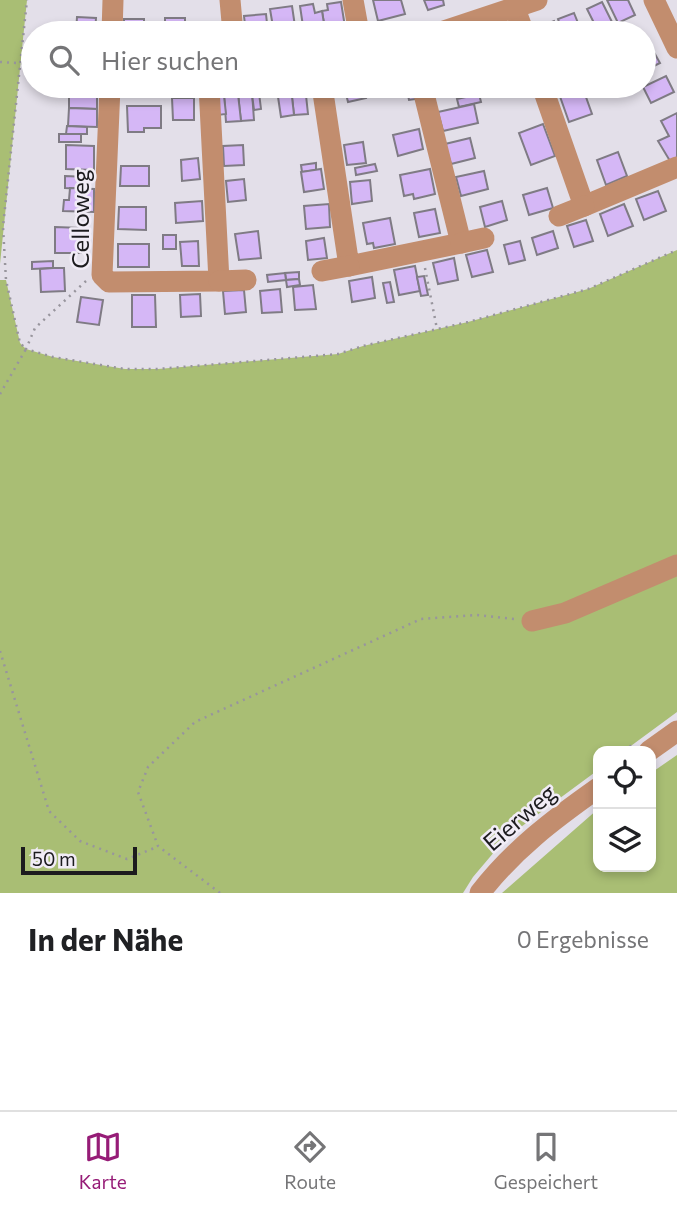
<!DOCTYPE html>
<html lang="de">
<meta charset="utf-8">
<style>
body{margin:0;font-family:Commissioner,sans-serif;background:#f2f2f2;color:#202124}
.controls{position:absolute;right:21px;bottom:21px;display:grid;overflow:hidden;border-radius:14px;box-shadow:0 4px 10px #0003}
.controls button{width:63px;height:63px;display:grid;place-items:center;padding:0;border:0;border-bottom:2px solid #e0e0e0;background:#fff;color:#202124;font:35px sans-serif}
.scale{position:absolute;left:21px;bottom:18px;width:116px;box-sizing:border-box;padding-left:7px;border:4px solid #1c1b1e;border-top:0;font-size:19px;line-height:24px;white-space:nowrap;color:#1c1b1e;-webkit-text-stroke:5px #f1ecf6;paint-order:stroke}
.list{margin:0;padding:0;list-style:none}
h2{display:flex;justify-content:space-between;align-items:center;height:91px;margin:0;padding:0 28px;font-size:30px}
h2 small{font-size:23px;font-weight:400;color:#757577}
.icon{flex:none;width:38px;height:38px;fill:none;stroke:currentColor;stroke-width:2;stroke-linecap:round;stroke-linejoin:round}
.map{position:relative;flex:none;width:677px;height:893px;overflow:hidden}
.search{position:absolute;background:#fff;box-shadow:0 4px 10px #0003;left:21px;right:21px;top:21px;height:77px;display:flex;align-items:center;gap:18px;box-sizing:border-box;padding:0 24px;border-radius:38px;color:#757577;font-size:26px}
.sheet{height:217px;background:#fff}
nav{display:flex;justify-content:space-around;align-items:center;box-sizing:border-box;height:98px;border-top:2px solid #e0e0e0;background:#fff;font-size:19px;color:#757577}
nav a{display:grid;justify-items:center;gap:4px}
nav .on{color:#961c77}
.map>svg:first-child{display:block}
.green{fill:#a9be74}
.building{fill:#d5b7f6;stroke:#7f7b84;stroke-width:2}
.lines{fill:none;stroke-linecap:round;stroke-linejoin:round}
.path{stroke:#98959d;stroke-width:2.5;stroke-dasharray:2 5;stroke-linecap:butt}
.minor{stroke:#c28d6e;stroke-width:21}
.labels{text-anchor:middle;stroke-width:5;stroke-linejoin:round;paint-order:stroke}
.street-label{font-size:24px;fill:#1c1b1e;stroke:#f1ecf6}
</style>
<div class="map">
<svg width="677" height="893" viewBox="0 0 677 893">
<rect width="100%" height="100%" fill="#e3dfe9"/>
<g class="green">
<polygon points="0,0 27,0 0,264"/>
<polygon points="677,250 677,712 624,751 598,751 598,770 506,838 473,877 463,893 0,893 0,280 6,280 20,343 26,349 53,357 125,369 158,369 338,354 363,346 468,322 588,289"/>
<polygon points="677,755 677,893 502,893 598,809 598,867 651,867 651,773"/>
</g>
<g class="building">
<polygon points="373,0 401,0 405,14 378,21"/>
<polygon points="424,0 443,0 444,5 428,10"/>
<polygon points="607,0 628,0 635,15 618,23"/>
<polygon points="341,2 345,27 325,30 322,11 328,10 327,4"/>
<polygon points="602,2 613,24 598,31 587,9"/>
<polygon points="313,4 315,13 322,11 325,30 304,33 300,6"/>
<polygon points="292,6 296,33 274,33 270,9"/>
<polygon points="574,13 582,33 563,33 558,19"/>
<polygon points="266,14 268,33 246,33 244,16"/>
<polygon points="77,17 96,18 95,33 76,33"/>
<rect x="165" y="18" width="20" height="15"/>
<rect x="124" y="19" width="20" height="14"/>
<polygon points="554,21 558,33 538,33 536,28"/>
<polygon points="223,23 223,33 202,33 201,24"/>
<polygon points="651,47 660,63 644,71 644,51"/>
<polygon points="666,76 674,92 651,103 643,87"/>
<rect x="70" y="86" width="17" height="5"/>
<polygon points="305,86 308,114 294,115 291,88"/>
<polygon points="344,86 370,86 372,92 365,93 366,98 348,102"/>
<polygon points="370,86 406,86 407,90 380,95 378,86 371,88"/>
<polygon points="406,86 413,86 416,99 409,100"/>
<polygon points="565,86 582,86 592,114 569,122 557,88"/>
<polygon points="291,88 294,115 281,117 277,90"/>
<polygon points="69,91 97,92 97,109 69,108"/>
<polygon points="252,92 254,120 241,121 238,94"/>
<polygon points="259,93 261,109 254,110 252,94"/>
<polygon points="238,94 241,121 226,122 224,95"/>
<polygon points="479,94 481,102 459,107 457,99"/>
<polygon points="216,96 224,96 226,114 218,115"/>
<polygon points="172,98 194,98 194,120 173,120"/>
<polygon points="474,104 478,123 443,131 438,112"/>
<polygon points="127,106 161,106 161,128 144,128 144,132 128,132"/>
<polygon points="69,108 97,109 97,127 68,126"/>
<polygon points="677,113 677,157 670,161 658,141 669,136 661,121"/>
<polygon points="543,124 555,156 531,165 519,133"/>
<polygon points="67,126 87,127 87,134 66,134"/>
<polygon points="419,129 423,149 398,156 393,135"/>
<rect x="59" y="134" width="22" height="8"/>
<polygon points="470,138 475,158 451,164 445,144"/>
<polygon points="363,142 366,163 347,165 344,145"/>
<polygon points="66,145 94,146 94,170 66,169"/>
<polygon points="243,145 244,165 224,166 223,146"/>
<polygon points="618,152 627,176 606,185 597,160"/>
<polygon points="198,158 200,179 182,181 181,160"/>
<polygon points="316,163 316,170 302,172 301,165"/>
<polygon points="375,164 377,171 356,175 355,168"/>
<polygon points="121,166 149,166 149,186 120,186"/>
<polygon points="321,169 324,189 304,192 301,172"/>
<polygon points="430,169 435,194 414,199 413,194 404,196 400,175"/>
<polygon points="484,171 488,189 461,196 456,177"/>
<polygon points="65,176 87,177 86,189 65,188"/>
<polygon points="244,179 246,200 228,202 226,181"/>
<polygon points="370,180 372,201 352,204 350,182"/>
<polygon points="70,188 94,189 94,212 63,211 64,200 69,200"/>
<polygon points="547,188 553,208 529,215 523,195"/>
<polygon points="658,191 666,211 644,220 636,199"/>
<polygon points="202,201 203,221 176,223 175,203"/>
<polygon points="502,201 507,220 485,227 480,207"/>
<polygon points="329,204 330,227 306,229 304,206"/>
<polygon points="624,204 633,226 608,236 600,214"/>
<polygon points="119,207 146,207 146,230 118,229"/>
<polygon points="435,209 440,233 419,237 414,213"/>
<polygon points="390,218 395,244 374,248 373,243 367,244 363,223"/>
<polygon points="586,220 593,241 574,247 567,226"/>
<polygon points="55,227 81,228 81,253 55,253"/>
<polygon points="258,231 261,258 239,260 235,234"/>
<polygon points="553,231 558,248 537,255 532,238"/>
<rect x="163" y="235" width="13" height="14"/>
<polygon points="324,238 327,258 308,260 306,241"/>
<polygon points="198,241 199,266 182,266 180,242"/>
<polygon points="520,241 525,260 509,264 504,245"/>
<rect x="118" y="244" width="31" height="23"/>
<polygon points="487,250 493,272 472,277 466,255"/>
<polygon points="454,258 458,280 438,284 433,263"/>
<polygon points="53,261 53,268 32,269 32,262"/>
<polygon points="415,266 420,291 399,295 394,270"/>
<polygon points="53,268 64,268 65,291 41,292 40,269"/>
<polygon points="299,272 299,279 286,280 285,273"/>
<polygon points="285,273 286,280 268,282 267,275"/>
<polygon points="424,276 428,295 421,296 417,277"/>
<polygon points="372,277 375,298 352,302 349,281"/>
<polygon points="299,279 300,285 287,287 286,280"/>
<polygon points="390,282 394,302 387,303 383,283"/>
<polygon points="313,285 316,309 295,310 293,287"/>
<polygon points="280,289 282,312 262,313 260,291"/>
<polygon points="244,290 246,312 225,314 223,291"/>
<polygon points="200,294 201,316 181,317 180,295"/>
<polygon points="132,295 155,295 156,327 132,327"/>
<polygon points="81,297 103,300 99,325 77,322"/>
</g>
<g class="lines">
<g class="path">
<polyline points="0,62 33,64"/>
<polyline points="425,268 437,329"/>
<polyline points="86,281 35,328 26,349 53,357 125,369 158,369 338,354 363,346 468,322 588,289 677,250"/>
<polyline points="0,394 26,349 20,343 6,280 3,227 27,0"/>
<polyline points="0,651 49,811 80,841 127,859 157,847"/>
<polyline points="624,751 632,745"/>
<polyline points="220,893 158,846 138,792 148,767 195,722 421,619 477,615 515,619"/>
</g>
<g class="minor">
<polyline points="230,0 233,33"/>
<polyline points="353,0 359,33"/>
<polyline points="654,0 677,48"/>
<polyline points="515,9 524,33"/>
<polyline points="112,33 113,0"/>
<polyline points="438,33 537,0"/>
<polyline points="110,86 149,86"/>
<polyline points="322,86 349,266 461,243 422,86"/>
<polyline points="542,86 584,206 677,167"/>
<polyline points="110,87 102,275 109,282 219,281 209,86"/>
<polyline points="559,216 584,206"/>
<polyline points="461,243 484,238"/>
<polyline points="322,271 349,266"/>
<polyline points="219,281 246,280"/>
<polyline points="532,621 565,613 677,565"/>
<polyline points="649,751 677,731"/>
<path d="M480 893C513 850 554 819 598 788"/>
</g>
</g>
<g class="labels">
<g class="street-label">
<text transform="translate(81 219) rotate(-90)" y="8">Celloweg</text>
<text transform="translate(520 818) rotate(-41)" y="8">Eierweg</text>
</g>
</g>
</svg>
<div class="controls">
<button><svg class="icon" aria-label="locate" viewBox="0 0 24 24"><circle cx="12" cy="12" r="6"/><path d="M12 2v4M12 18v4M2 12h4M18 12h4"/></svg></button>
<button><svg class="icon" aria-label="layers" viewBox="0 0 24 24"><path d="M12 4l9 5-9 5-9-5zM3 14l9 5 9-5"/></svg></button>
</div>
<div class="scale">50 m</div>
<div class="search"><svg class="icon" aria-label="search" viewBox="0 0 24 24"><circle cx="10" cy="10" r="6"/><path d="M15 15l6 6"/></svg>Hier suchen</div>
</div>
<section class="sheet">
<h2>In der Nähe<small>0 Ergebnisse</small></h2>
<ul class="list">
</ul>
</section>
<nav>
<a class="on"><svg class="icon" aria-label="map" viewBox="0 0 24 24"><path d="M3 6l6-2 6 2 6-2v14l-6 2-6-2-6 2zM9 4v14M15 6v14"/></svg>Karte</a>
<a><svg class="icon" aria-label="directions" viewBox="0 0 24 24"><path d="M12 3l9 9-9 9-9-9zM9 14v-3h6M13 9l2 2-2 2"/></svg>Route</a>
<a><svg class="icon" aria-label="saved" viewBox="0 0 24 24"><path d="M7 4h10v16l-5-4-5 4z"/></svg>Gespeichert</a>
</nav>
